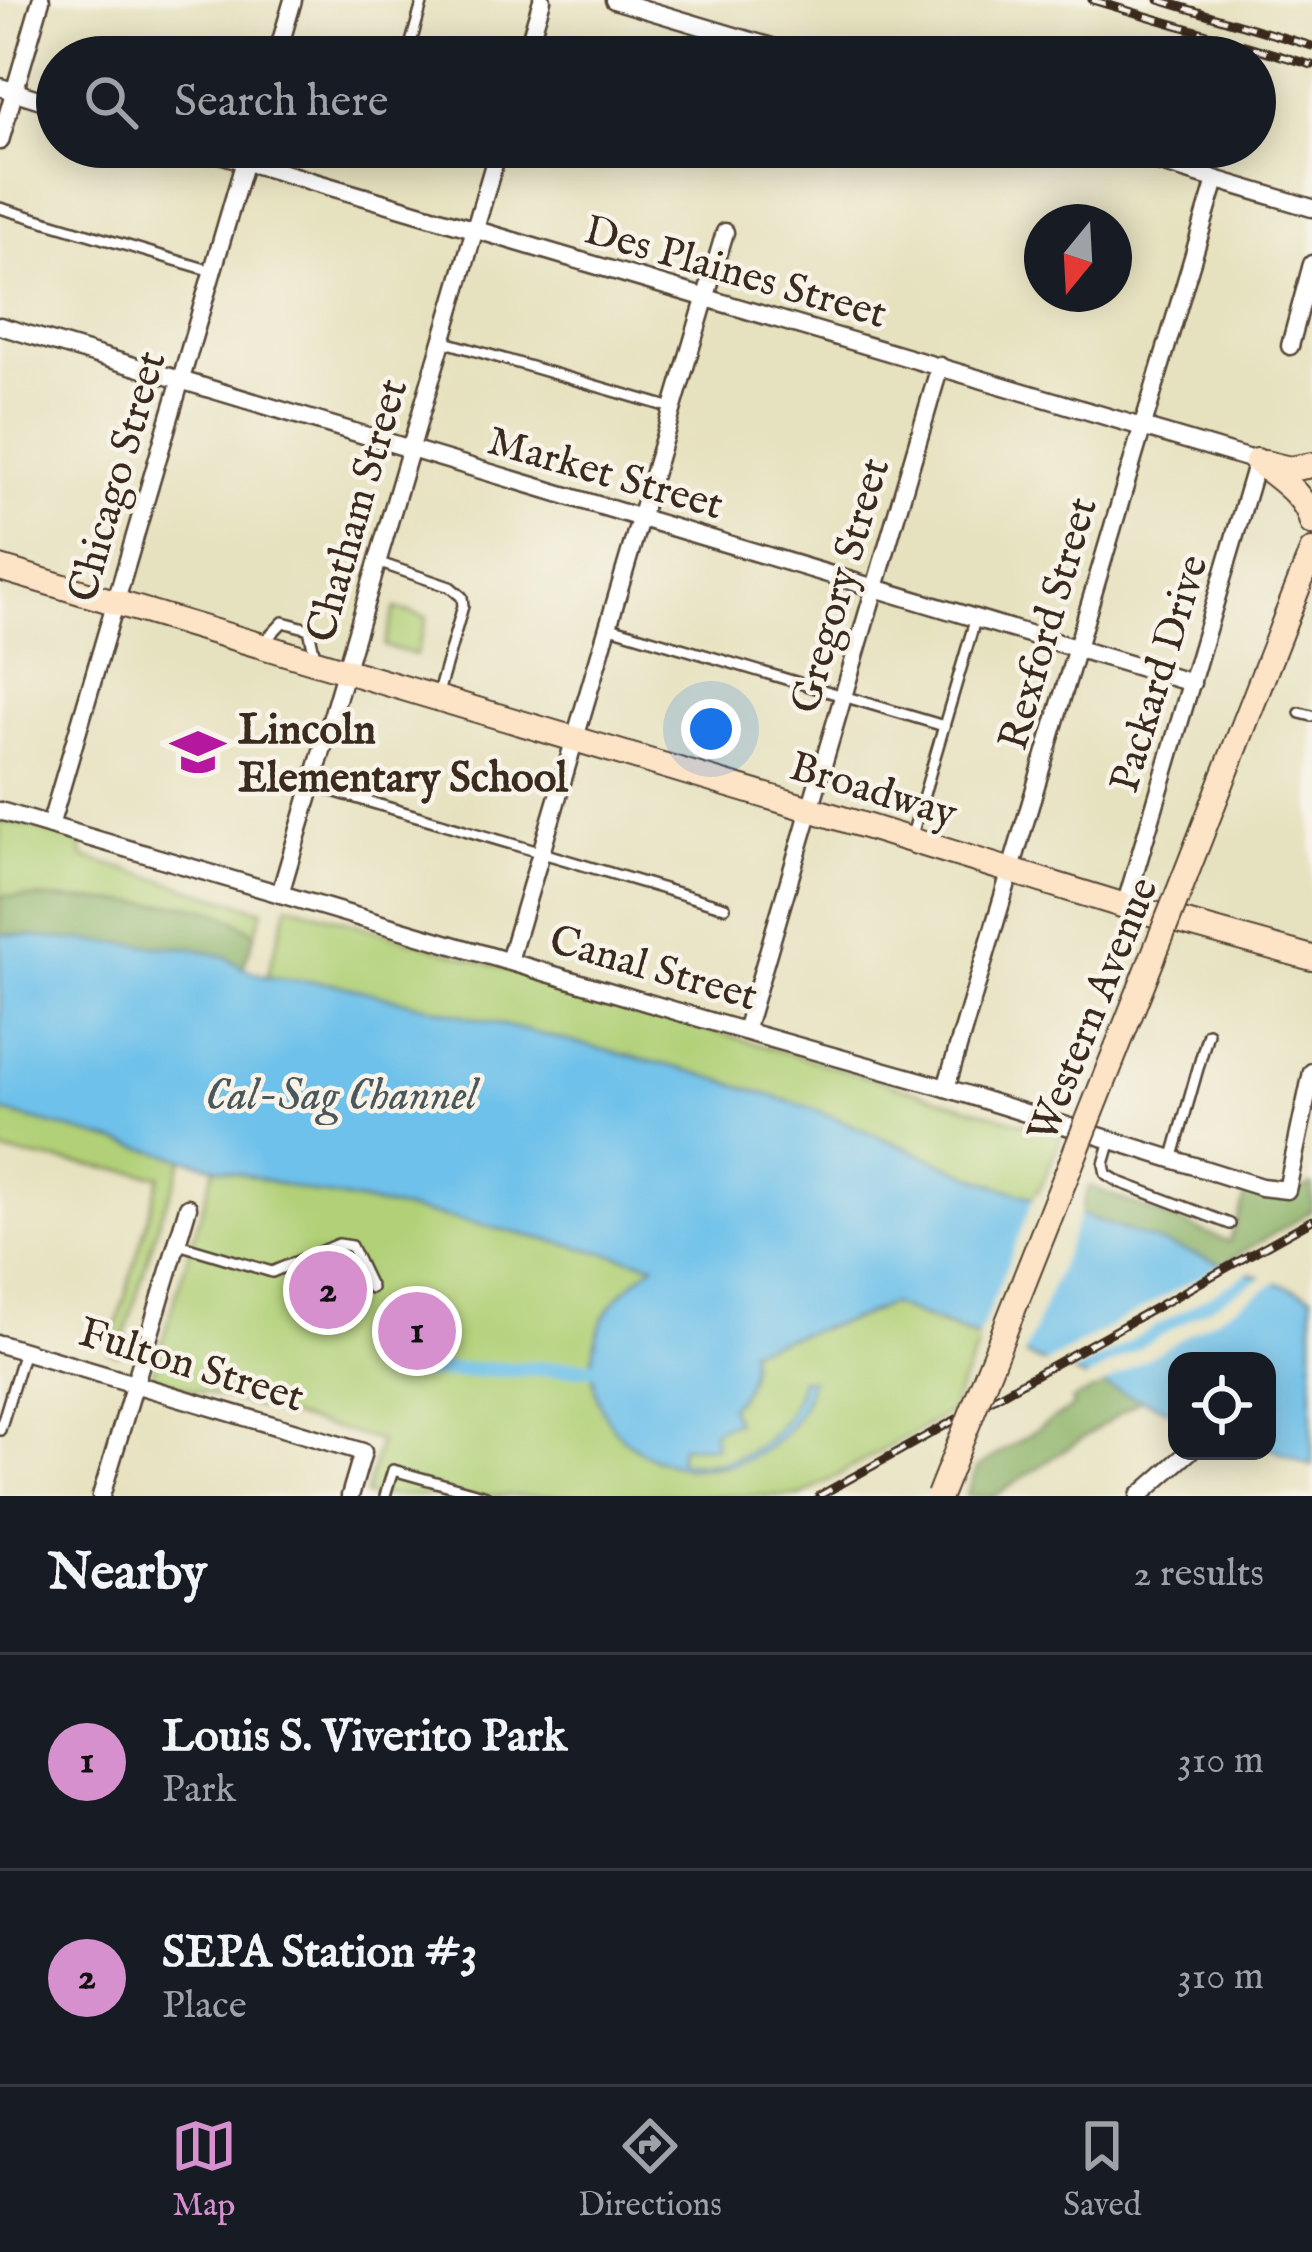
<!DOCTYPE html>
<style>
body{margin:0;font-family:"IM FELL English",serif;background:#20242c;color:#f1f3f6}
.controls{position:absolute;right:36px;bottom:36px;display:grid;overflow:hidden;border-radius:24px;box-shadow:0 6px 30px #0003}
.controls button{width:108px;height:108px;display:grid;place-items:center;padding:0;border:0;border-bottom:3px solid #363941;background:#171b24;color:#f1f3f6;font:60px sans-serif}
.compass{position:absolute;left:1024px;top:204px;width:108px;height:108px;border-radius:50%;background:#171b24;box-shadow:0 6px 30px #0003;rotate:198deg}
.you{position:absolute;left:711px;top:729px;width:42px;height:42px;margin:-30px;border:9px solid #fff;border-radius:50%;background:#1a73e8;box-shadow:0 0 0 18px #1a73e833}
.badge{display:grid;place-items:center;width:78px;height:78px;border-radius:50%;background:#d690ce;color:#111;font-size:39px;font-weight:700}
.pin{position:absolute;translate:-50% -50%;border:6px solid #fff;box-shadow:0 3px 12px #0006}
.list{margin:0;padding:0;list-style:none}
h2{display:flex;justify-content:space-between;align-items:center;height:156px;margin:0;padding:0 48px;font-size:51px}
h2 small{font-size:39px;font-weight:400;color:#9ea1a6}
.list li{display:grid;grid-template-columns:78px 1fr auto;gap:36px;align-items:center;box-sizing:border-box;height:216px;padding:0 48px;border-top:3px solid #363941}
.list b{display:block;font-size:45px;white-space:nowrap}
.list p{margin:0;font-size:39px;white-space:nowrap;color:#9ea1a6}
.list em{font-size:39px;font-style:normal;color:#9ea1a6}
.icon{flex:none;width:66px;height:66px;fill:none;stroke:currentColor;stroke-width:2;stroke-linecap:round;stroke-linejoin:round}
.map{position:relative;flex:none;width:1312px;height:1496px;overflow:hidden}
.search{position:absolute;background:#171b24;box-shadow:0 6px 30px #0003;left:36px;right:36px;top:36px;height:132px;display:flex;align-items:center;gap:30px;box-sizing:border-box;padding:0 42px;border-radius:66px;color:#9ea1a6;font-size:45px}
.sheet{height:588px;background:#171b24}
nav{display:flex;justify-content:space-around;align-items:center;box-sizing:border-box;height:168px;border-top:3px solid #363941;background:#171b24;font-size:33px;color:#9ea1a6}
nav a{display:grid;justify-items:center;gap:6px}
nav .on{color:#d690ce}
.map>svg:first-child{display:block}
.green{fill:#b1d077;stroke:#767d4a;stroke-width:3}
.forest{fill:#8cb268;stroke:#646e43;stroke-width:3}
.water{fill:#6ec1ea;stroke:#547684;stroke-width:3}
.pier{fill:#e6e1be}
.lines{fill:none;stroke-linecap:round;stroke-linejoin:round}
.canal{stroke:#6ec1ea;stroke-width:15}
.lane-casing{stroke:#554536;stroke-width:14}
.street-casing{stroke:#554536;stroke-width:21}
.secondary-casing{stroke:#554536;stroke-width:28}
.lane{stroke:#fff;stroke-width:9}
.street{stroke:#fff;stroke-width:16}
.secondary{stroke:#fee4c6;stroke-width:24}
.rail-casing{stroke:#3b2a1e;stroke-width:9}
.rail{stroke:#f7f3e8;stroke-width:4.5;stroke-dasharray:14;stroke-linecap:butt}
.secondary-bridge-casing{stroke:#554536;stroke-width:28;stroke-linecap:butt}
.secondary-bridge{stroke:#fee4c6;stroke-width:24}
.labels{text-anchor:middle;stroke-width:9;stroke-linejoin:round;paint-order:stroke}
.street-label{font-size:42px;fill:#3b2a1e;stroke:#f7f3e8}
.poi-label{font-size:42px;font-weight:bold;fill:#3b2a1e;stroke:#f7f3e8;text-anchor:start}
.water-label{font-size:45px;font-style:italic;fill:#4a575b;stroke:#f7f3e8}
</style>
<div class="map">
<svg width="1312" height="1496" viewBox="0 0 1312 1496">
<rect width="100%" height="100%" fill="#f7f3e8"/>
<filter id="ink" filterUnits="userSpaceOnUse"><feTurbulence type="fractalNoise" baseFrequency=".00833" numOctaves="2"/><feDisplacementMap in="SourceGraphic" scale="24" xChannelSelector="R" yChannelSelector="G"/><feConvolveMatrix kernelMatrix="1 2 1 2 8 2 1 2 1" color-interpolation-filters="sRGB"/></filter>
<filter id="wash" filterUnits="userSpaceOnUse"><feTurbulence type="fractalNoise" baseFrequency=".004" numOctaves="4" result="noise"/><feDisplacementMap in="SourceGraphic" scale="48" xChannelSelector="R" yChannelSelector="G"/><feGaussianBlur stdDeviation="2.7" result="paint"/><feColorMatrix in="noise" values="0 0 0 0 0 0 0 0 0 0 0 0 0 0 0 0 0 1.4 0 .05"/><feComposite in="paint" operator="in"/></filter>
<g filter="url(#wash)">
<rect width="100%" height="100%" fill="#e6e1be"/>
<g class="green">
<polygon points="395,608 427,617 416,655 384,646"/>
<path d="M0 820 40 829 77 842 81 845 83 857 263 910 255 934C232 916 212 909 184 905L0 896Z"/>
<polygon points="288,904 1062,1135 1042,1184 1033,1198 989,1183 267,977"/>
<polygon points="0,1111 183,1157 175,1183 161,1214 119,1355 109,1352 160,1176 0,1152"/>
<polygon points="215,1165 315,1193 441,1216 656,1264 749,1349 860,1317 890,1304 978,1339 977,1348 949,1413 801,1496 365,1496 380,1441 151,1378"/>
</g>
<g class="forest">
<path d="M0 896 184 905C212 909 232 916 255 934L243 968 226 957 0 934Z"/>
<path d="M1312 1185V1211L1222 1264 1080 1215 1089 1186 1229 1242 1246 1195 1252 1192C1274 1200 1291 1195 1312 1185Z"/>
<polygon points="1103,1385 1142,1399 995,1496 966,1496 977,1468 1074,1406 1071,1401"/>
</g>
<path class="water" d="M0 934 195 949 226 957 243 968 267 977 335 984 695 1072 814 1109 989 1183 1312 1295V1466L1267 1447V1361H1177V1413L890 1304 860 1317 749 1349C753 1374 747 1390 729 1407L736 1422 713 1430 715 1447 681 1446 678 1461C737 1475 789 1437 801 1379L811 1380C787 1496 622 1496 595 1389 589 1362 594 1333 609 1309 621 1290 639 1279 654 1264L441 1216 315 1193 0 1111Z"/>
<g class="pier">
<polygon points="1036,1192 1082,1209 1022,1361 976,1343"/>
<polygon points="1229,1260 1255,1269 1066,1378 1038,1367"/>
<polygon points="1268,1274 1282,1279 1103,1385 1095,1389 1079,1383"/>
</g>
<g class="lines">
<polyline class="canal" points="421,1371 592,1368"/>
</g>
</g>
<g filter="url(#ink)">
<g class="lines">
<defs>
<g id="lane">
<polyline points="407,57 423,0"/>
<polyline points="0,208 212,271"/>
<polyline points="442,341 672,408"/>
<polyline points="377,562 450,587 462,597 463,606 438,693"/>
<polyline points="607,626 944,726"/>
<polyline points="263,643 283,622 309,629 315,657"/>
<polyline points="1300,713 1312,716"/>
<polyline points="312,785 725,907"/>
<polyline points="912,835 976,617"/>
<polyline points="1111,1140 1104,1164 1106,1174 1119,1182 1230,1224"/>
<polyline points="1172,1160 1208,1033"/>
<polyline points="178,1244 272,1272 338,1244 351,1246 371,1288"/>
<polyline points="0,1430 24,1351"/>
<polyline points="385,1496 393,1470 486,1496"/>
</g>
<g id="street">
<polyline points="614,0 805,57"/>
<polyline points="279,48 293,0"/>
<polyline points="525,57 542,0"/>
<polyline points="0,87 57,105"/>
<polyline points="0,141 41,0"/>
<polyline points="196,147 1257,461 1125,906"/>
<polyline points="1107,147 1312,208"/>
<polyline points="0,326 1192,683"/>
<polyline points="1290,346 1312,264"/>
<polyline points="0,811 723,1025 946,1088 1261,1187 1287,1190 1312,1072"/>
<polyline points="50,826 249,147"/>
<polyline points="280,894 499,147"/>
<polyline points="509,961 725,232"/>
<polyline points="745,1031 940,366"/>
<polyline points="946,1088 1216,180"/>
<polyline points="0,1344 363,1452 350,1496"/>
<polyline points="101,1496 188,1207"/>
<polyline points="1139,1496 1190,1451"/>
</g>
<g id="secondary">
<path d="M1257 461C1278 479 1306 494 1312 523"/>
<polyline points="1265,463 1290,469 1312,465"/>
<polyline points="0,568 810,809 1125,906 1312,958"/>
<polyline points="1185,876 1312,551"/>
</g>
</defs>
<use href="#lane" class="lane-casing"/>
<use href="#street" class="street-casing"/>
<use href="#secondary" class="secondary-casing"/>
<use href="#lane" class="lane"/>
<use href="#street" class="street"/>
<use href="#secondary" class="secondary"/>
<defs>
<g id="rail">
<polyline points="1092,0 1312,65"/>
<polyline points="1159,0 1312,46"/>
<polyline points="819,1496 1312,1220"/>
</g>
</defs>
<use href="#rail" class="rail-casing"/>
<use href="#rail" class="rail"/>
<defs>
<polyline id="secondary-bridge" points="939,1496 1185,876"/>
</defs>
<use href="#secondary-bridge" class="secondary-bridge-casing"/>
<use href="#secondary-bridge" class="secondary-bridge"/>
</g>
</g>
<defs>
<symbol id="school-bare" viewBox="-9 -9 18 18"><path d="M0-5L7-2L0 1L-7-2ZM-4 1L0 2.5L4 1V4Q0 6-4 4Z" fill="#b5179e" stroke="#f7f3e8" stroke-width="2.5" paint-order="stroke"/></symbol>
</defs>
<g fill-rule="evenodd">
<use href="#school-bare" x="160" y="714" width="76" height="76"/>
</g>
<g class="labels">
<g class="street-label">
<text transform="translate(736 270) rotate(16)" y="15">Des Plaines Street</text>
<text transform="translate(606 471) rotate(16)" y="15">Market Street</text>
<text transform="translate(115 476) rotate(-74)" y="15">Chicago Street</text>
<text transform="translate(355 510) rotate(-74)" y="15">Chatham Street</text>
<text transform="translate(838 585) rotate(-74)" y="15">Gregory Street</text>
<text transform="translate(1046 623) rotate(-74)" y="15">Rexford Street</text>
<text transform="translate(1157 673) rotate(-73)" y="15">Packard Drive</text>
<text transform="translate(874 788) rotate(17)" y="15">Broadway</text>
<text transform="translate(654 966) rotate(16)" y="15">Canal Street</text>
<text transform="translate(1091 1009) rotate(-68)" y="15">Western Avenue</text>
<text transform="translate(192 1363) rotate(17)" y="15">Fulton Street</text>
</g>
<g class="poi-label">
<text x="238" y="743">Lincoln<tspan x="238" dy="48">Elementary School</tspan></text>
</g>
<g class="water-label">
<text x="341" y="1109">Cal-Sag Channel</text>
</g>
</g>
</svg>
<div class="controls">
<button><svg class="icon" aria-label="locate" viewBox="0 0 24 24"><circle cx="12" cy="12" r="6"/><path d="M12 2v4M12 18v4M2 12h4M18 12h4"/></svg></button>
</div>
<svg class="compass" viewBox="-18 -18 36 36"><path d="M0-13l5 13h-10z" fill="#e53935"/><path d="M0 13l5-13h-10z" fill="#9ea1a6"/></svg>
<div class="you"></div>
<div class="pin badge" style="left:417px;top:1331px">1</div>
<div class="pin badge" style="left:328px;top:1290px">2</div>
<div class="search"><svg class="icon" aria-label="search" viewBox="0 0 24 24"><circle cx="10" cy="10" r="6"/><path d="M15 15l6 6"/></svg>Search here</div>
</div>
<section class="sheet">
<h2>Nearby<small>2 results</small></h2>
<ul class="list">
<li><span class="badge">1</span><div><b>Louis S. Viverito Park</b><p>Park</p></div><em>310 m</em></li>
<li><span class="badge">2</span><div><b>SEPA Station #3</b><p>Place</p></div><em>310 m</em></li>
</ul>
</section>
<nav>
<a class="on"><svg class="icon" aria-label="map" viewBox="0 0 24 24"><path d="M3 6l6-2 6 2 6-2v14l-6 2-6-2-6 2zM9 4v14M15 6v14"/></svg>Map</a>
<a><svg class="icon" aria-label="directions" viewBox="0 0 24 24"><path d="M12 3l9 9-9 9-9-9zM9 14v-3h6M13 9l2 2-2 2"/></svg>Directions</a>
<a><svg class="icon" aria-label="saved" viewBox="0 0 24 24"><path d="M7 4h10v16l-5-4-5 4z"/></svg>Saved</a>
</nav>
